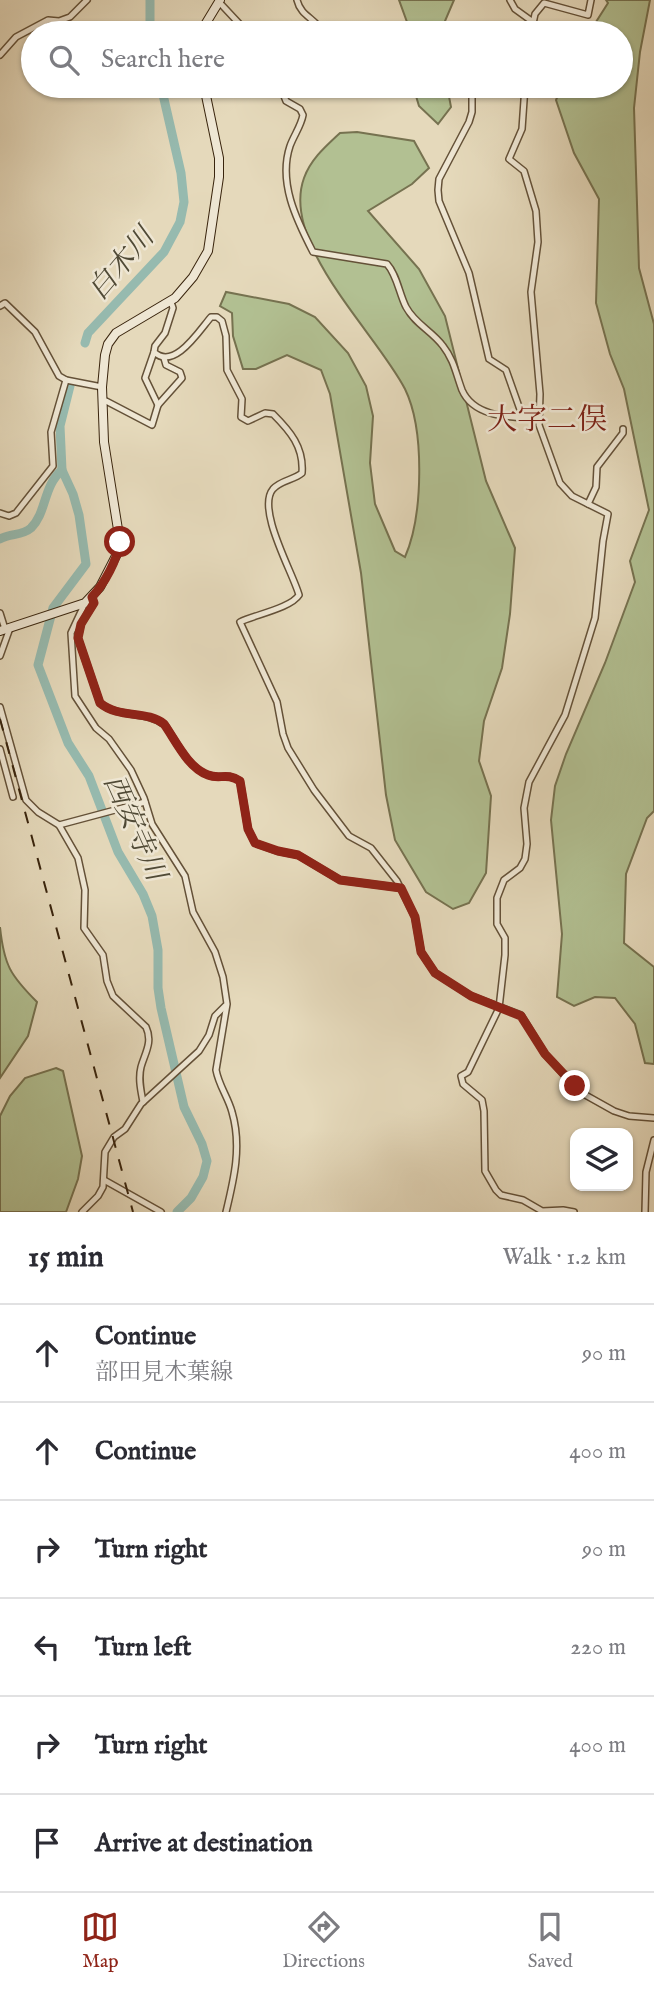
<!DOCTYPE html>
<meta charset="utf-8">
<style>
body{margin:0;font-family:"IM FELL English","Noto Serif JP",serif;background:#f7f7f7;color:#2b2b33}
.controls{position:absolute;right:21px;bottom:21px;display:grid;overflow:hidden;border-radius:14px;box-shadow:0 2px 5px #0004}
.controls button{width:63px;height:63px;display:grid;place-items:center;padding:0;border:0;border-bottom:2px solid #e1e1e2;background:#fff;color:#2b2b33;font:35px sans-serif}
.stop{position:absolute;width:21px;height:21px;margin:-16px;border:5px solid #8f2418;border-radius:50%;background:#fff}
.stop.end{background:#8f2418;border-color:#fff;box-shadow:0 2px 7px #0008}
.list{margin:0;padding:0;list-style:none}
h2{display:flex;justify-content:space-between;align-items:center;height:91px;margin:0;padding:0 28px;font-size:30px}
h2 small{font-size:23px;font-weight:400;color:#7c7c81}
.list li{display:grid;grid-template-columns:46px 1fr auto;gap:21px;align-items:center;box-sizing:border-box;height:98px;padding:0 28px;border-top:2px solid #e1e1e2}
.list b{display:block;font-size:26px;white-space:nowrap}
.list p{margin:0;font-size:23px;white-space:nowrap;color:#7c7c81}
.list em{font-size:23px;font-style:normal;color:#7c7c81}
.icon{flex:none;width:38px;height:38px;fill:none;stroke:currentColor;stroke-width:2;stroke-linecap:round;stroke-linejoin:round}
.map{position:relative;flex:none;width:654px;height:1212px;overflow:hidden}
.search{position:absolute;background:#fff;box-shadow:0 2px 5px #0004;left:21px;right:21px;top:21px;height:77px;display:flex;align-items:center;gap:18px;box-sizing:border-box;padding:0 24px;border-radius:38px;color:#7c7c81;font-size:26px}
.sheet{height:679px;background:#fff}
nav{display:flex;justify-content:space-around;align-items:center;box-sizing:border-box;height:98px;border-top:2px solid #e1e1e2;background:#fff;font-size:19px;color:#7c7c81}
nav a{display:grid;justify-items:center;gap:4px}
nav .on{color:#8f2418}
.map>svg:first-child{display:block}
.green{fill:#b2c092;stroke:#767250;stroke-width:2}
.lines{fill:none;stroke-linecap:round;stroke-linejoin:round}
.river{stroke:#96baaf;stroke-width:9}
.minor-casing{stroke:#645138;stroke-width:8}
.secondary-casing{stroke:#39240d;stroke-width:10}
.minor{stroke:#eee6d3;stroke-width:5}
.secondary{stroke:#eee6d3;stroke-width:8}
.rail{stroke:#39240d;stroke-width:2;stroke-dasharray:12 12;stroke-linecap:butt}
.route{stroke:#8f2418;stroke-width:9}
.labels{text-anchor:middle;stroke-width:5;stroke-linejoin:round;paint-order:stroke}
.water-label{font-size:28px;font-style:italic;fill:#504a36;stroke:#eee6d3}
.quarter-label{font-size:30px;fill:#7a1f14;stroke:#eee6d3}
</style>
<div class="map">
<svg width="654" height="1212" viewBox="0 0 654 1212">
<rect width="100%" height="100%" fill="#e5d9bb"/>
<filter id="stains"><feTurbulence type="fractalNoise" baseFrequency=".00286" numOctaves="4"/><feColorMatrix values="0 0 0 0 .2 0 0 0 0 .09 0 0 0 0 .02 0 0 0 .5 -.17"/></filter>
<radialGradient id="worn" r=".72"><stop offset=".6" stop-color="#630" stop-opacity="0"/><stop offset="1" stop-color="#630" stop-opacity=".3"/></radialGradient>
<g class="green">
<polygon points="399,0 454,0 445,21 445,33 411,33"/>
<polygon points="606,0 650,0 640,52 634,108 639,268 654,324 654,811 647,818 626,874 624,943 654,967 654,1064 645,1063 635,1024 615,998 595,997 574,1006 557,997 562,934 551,820 555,786 566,754 605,663 635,582 630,561 649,510 624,389 610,354 596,303 599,199 574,153 556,100 562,86 621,86 621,33 589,33 608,3"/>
<polygon points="413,86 447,86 451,107 438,124 419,106"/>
<path d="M357 132 414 141 429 168 412 184 368 211 419 269 445 316 486 481 515 548 510 614 502 668 484 721 479 761 491 796 486 873 469 903 453 909 426 892 395 840 386 795 361 573 330 394 321 370 287 355 256 369H243L233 336 232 313 220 306 226 292 289 304 315 317 348 353 366 386 373 416 370 463 375 504 395 551 405 557C423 516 425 430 405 389 377 334 280 244 304 178 311 159 325 147 340 133Z"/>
<path d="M0 927C4 965 10 975 37 1002L28 1036 0 1078Z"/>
<polygon points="56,1068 63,1071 82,1156 78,1179 66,1212 0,1212 0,1116 10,1096 25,1078"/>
</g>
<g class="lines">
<g class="river">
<polyline points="150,0 150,33"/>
<polyline points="85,343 88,333 164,252 180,222 184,202 181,173 161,86"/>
<polyline points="70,386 60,426 62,470 73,494 79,515 86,564 53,608 38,665 68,743 89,776 118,852 143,894 152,916 158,950 158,988 161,1008 184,1107 202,1144 207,1161 203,1177 191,1198 177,1212"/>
<path d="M0 539C10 533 22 536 31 528 47 512 43 486 62 470"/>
</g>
<defs>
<g id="minor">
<path d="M297 0C301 17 316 18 323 33"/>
<polyline points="510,0 515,9 533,22"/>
<polyline points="219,2 248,33"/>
<polyline points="531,33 535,14 544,3 588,15 591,0"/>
<polyline points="0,55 16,37 48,20 59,21 70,17 87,0"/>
<path d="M280 86 286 101 300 109 303 115C301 126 294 135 290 146 278 182 296 219 313 252L387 264C397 275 399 293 406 307 415 324 432 331 443 346 454 360 456 374 462 390 474 418 512 417 538 419"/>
<polyline points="472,86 472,112 469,122 439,179 438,190 439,201 469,273 489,359 506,370 523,418"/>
<polyline points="525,86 522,129 509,159 524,171 536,211 538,242 531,292 540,394 539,425 560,483 572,496 608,514 603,541 595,618 565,715 529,782 524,808 527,844 525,859 520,868 504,880 497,898 497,924 505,938 505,955 499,1008 468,1072 461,1076 463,1084 482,1100 484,1111 485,1171 496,1190 501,1195 523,1200 542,1211 563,1210 574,1212"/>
<path d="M171 302 173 308 165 333 155 346 154 352C174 371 199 331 211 317H217L222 321 226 336 227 370 242 399 241 417 248 421 265 413 273 414C290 431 304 447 302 473 294 480 281 480 273 489 256 509 293 573 299 595 291 608 254 615 240 622L277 702 283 734 288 748 314 790 349 836 371 848 397 881 415 917 421 952 435 973 471 996 521 1015 545 1054 580 1092 614 1111 629 1116 654 1118"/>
<polyline points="0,306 5,303 35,332 59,376 66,380 102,387"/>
<polyline points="154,352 145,378 158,405"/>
<polyline points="102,401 106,401 152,425 158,405 182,378 180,372 166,365 164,358"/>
<polyline points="588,504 596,487 597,467 623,433 623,429"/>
<polyline points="0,513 9,516 16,513 53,466 51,432 66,380"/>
<path d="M92 597 94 603 81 624 78 638 100 703C119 719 146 710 165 725 176 741 188 768 208 775 221 780 226 772 240 781L248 829 255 843 277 851 298 855 340 880 401 888"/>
<path d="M85 603 71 633 75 696 96 728 109 739 131 770 144 798 152 824 185 876 193 912 215 952 223 977 227 1004 216 1070C219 1086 228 1097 232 1112 242 1146 234 1179 226 1212"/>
<polyline points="0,613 5,629"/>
<polyline points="0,656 10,628"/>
<path d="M0 707 26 800 38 812 59 825 78 858 85 890 84 928 103 955 107 981 113 996 146 1027C153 1042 145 1053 141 1067 138 1079 141 1091 143 1102"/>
<polyline points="0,749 13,797"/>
<polyline points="59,825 145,802"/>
<polyline points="104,1180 161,1212"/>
<polyline points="82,1212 98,1196 103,1187 105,1152 114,1137 125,1129 141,1104 199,1051 209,1035 215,1016 225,1006"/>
<polyline points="645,1212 646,1172 654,1140"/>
</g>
<g id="secondary">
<polyline points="200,33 220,0"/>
<polyline points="0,631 85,603 100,587 118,552 120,542 104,442 102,387 105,355 108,344 116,333 175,298 193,277 208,251 219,177 219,158 204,86"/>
</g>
</defs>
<use href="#minor" class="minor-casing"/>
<use href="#secondary" class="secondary-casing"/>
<use href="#minor" class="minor"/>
<use href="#secondary" class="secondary"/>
<polyline class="rail" points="0,719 133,1212"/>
</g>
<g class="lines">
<path class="route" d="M120 542C117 560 105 583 92 597L94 603 81 624 78 638 100 703C119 719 147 710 164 724 176 741 188 768 208 775 220 780 226 772 240 781L248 829 255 843 278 851 298 855 340 880 401 888 415 917 421 952 435 973 471 996 521 1016 545 1054 575 1086"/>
</g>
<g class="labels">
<g class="water-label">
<text transform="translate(120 263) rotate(-50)" y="10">白木川</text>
<text transform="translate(136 827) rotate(66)" y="10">西安寺川</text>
</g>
<g class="quarter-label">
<text x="547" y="429">大字二俣</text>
</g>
</g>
<rect width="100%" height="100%" filter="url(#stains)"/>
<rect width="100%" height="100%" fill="url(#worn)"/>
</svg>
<div class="controls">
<button><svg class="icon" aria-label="layers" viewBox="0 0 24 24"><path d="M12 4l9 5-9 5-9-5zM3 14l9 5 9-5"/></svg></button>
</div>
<div class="stop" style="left:120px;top:542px"></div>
<div class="stop end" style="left:575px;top:1086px"></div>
<div class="search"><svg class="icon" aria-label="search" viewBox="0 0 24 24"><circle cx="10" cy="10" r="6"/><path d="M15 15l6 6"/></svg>Search here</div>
</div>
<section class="sheet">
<h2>15 min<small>Walk · 1.2 km</small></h2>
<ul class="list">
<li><svg class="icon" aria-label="ahead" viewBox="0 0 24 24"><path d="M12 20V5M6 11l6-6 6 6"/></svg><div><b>Continue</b><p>部田見木葉線</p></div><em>90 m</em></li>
<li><svg class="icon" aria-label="ahead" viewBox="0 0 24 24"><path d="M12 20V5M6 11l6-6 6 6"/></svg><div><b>Continue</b></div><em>400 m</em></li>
<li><svg class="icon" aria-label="right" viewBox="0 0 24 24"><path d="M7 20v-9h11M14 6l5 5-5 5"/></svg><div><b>Turn right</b></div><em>90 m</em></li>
<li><svg class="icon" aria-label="left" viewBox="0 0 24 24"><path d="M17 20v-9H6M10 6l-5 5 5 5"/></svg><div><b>Turn left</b></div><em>220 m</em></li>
<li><svg class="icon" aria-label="right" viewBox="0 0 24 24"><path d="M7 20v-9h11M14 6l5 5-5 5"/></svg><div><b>Turn right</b></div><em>400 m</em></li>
<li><svg class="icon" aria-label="arrive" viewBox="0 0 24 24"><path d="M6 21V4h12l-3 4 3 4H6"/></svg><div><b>Arrive at destination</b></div></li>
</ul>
</section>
<nav>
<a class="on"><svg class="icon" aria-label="map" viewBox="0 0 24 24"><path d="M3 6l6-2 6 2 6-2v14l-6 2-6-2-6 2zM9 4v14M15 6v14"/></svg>Map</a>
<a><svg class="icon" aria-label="directions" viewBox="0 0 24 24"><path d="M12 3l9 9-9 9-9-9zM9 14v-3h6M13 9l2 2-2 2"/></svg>Directions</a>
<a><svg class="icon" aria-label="saved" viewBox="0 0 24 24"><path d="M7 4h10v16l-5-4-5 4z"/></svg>Saved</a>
</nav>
